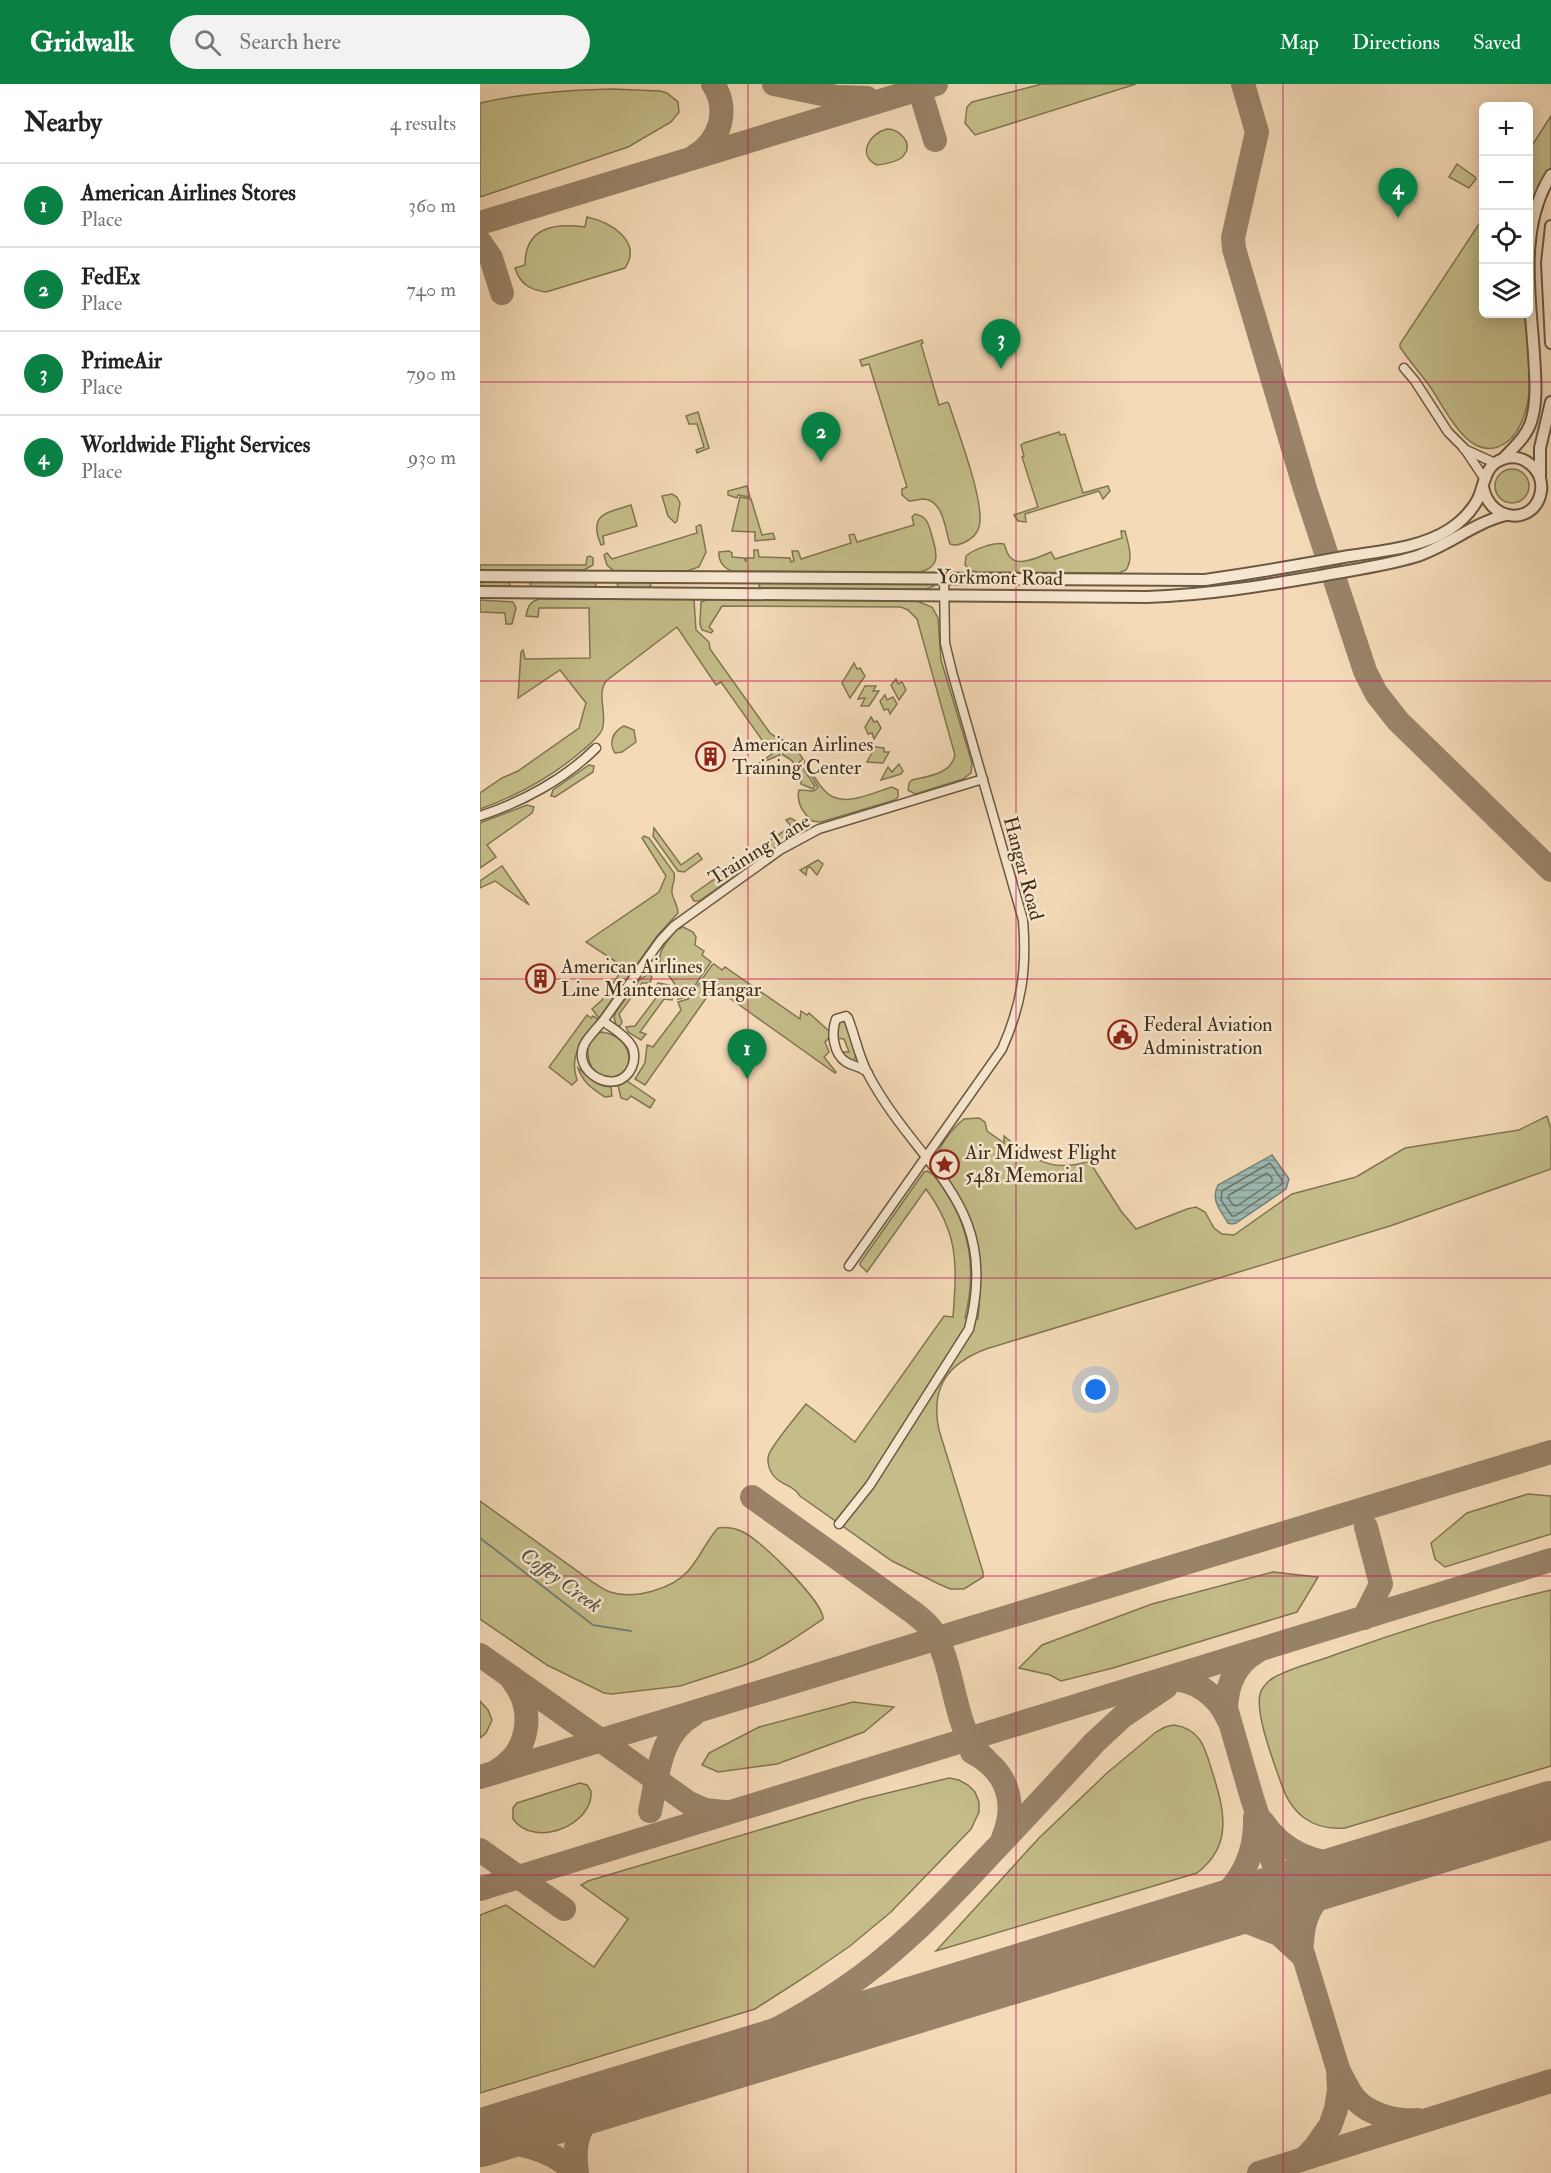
<!DOCTYPE html>
<meta charset="utf-8">
<style>
body{margin:0;font-family:"IM FELL Double Pica",serif;background:#f2f2f2;color:#222}
.controls{position:absolute;right:18px;top:18px;display:grid;overflow:hidden;border-radius:9px;box-shadow:0 3px 15px #0003}
.controls button{width:54px;height:54px;display:grid;place-items:center;padding:0;border:0;border-bottom:2px solid #e0e0e0;background:#fff;color:#222;font:30px sans-serif}
.you{position:absolute;left:616px;top:1306px;width:21px;height:21px;margin:-15px;border:4px solid #fff;border-radius:50%;background:#1a73e8;box-shadow:0 0 0 9px #1a73e833}
.badge{display:grid;place-items:center;width:39px;height:39px;border-radius:50%;background:#0b8043;color:#fff;font-size:20px;font-weight:700}
.pin{position:absolute;translate:-50% -50px;filter:drop-shadow(0 2px 3px #0008)}
.pin::after{content:'';position:absolute;top:32px;width:21px;height:18px;background:inherit;clip-path:polygon(0 0,100% 0,50% 100%)}
.list{margin:0;padding:0;list-style:none}
h2{display:flex;justify-content:space-between;align-items:center;height:78px;margin:0;padding:0 24px;font-size:26px}
h2 small{font-size:20px;font-weight:400;color:#767676}
.list li{display:grid;grid-template-columns:39px 1fr auto;gap:18px;align-items:center;box-sizing:border-box;height:84px;padding:0 24px;border-top:2px solid #e0e0e0}
.list b{display:block;font-size:22px;white-space:nowrap}
.list p{margin:0;font-size:20px;white-space:nowrap;color:#767676}
.list em{font-size:20px;font-style:normal;color:#767676}
.icon{flex:none;width:33px;height:33px;fill:none;stroke:currentColor;stroke-width:2;stroke-linecap:round;stroke-linejoin:round}
.map{position:relative;flex:none;width:1071px;height:2089px;overflow:hidden}
header{display:flex;align-items:center;gap:36px;box-sizing:border-box;height:84px;padding:0 30px;background:#0b8043;color:#fff}
header strong{font-size:28px}
nav{display:flex;gap:33px;margin-inline-start:auto;font-size:21px}
.search{width:420px;height:54px;background:#f2f2f2;display:flex;align-items:center;gap:15px;box-sizing:border-box;padding:0 21px;border-radius:33px;color:#767676;font-size:22px}
main{display:flex}
aside{flex:1;background:#fff}
.map>svg:first-child{display:block}
.grass{fill:#c4bd89;stroke:#817652;stroke-width:1.5}
.water{fill:url(#water-rules);stroke:#768276;stroke-width:1.5}
.lines{fill:none;stroke-linecap:round;stroke-linejoin:round}
.shore{stroke:#6d7467;stroke-width:1.5}
.stream{stroke:#768276;stroke-width:2}
.taxiway{stroke:#998469;stroke-width:24}
.runway{stroke:#998469;stroke-width:58}
.minor-casing{stroke:#6c5942;stroke-width:11}
.tertiary-casing{stroke:#6c5942;stroke-width:14}
.minor{stroke:#f8e7d0;stroke-width:8}
.tertiary{stroke:#f8e7d0;stroke-width:10}
.grid{fill:none;stroke:#c2185b;stroke-width:1.5;stroke-opacity:0.55}
.labels{text-anchor:middle;stroke-width:5;stroke-linejoin:round;paint-order:stroke}
.street-label{font-size:20px;fill:#3e2e1b;stroke:#f8e7d0}
.poi-label{font-size:20px;fill:#3e2e1b;stroke:#f8e7d0;text-anchor:start}
.water-label{font-size:21px;font-style:italic;fill:#565141;stroke:#f8e7d0}
</style>
<header>
<strong>Gridwalk</strong>
<div class="search"><svg class="icon" aria-label="search" viewBox="0 0 24 24"><circle cx="10" cy="10" r="6"/><path d="M15 15l6 6"/></svg>Search here</div>
<nav><a>Map</a><a>Directions</a><a>Saved</a></nav>
</header>
<main>
<aside>
<h2>Nearby<small>4 results</small></h2>
<ul class="list">
<li><span class="badge">1</span><div><b>American Airlines Stores</b><p>Place</p></div><em>360 m</em></li>
<li><span class="badge">2</span><div><b>FedEx</b><p>Place</p></div><em>740 m</em></li>
<li><span class="badge">3</span><div><b>PrimeAir</b><p>Place</p></div><em>790 m</em></li>
<li><span class="badge">4</span><div><b>Worldwide Flight Services</b><p>Place</p></div><em>930 m</em></li>
</ul>
</aside>
<div class="map">
<svg width="1071" height="2089" viewBox="0 0 1071 2089">
<defs>
<pattern id="water-rules" width="6" height="5" patternUnits="userSpaceOnUse" patternTransform="scale(1.5)"><rect width="6" height="5" fill="#9cbab3"/><path d="M0 2.5h6" fill="none" stroke="#819891"/></pattern>
</defs>
<rect width="100%" height="100%" fill="#f4dab7"/>
<filter id="stains"><feTurbulence type="fractalNoise" baseFrequency=".00333" numOctaves="4"/><feColorMatrix values="0 0 0 0 .2 0 0 0 0 .09 0 0 0 0 .02 0 0 0 .5 -.17"/></filter>
<radialGradient id="worn" r=".72"><stop offset=".6" stop-color="#630" stop-opacity="0"/><stop offset="1" stop-color="#630" stop-opacity=".3"/></radialGradient>
<g class="grass">
<polygon points="562,0 656,0 495,51 485,39 487,23 492,18"/>
<path d="M132 5 180 7 187 9 198 18 199 28 191 38 148 63 0 113V19C44 9 87 6 132 5Z"/>
<polygon points="1071,32 1071,83 1064,95 1049,142 1049,66"/>
<path d="M407 45C419 45 434 59 424 71 420 78 404 80 397 81 376 71 390 49 407 45Z"/>
<polygon points="977,80 995,93 996,95 989,104 969,93"/>
<path d="M107 133C130 138 163 157 145 184L66 208C50 206 40 200 35 184L45 181C45 143 74 139 105 143Z"/>
<path d="M1003 134 1004 230H1045C1047 258 1052 289 1048 317 1045 332 1039 349 1027 358 991 384 966 326 951 304 941 290 929 277 920 263V260Z"/>
<path d="M442 256 443 259 441 260 459 321 467 318 469 320C477 346 506 420 499 443 497 451 490 456 483 459 477 461 475 462 470 460 465 446 464 417 444 415 439 415 434 417 429 417L422 411V405L427 403 389 280 382 282 380 276Z"/>
<polygon points="218,328 229,364 217,369 216,366 224,363 217,340 209,340 206,332"/>
<polygon points="579,348 580,351 585,350 603,409 628,402 630,407 623,415 619,407 545,430 546,438 538,437 534,431 558,423 542,373 544,372 541,361 544,359"/>
<circle cx="1032" cy="402" r="17"/>
<polygon points="267,402 270,413 258,411 257,414 248,411 248,407"/>
<polygon points="192,410 197,413 200,419 197,437 195,439 188,432 182,412"/>
<polygon points="260,413 271,415 282,451 293,449 295,455 275,457 275,448 252,447"/>
<path d="M151 421 157 442 123 452 124 460 121 461C108 430 126 429 151 421Z"/>
<path d="M435 430C439 431 441 431 444 434 449 438 450 446 452 452 457 469 461 483 440 488L253 487C244 485 238 477 239 468L249 467 252 469V473L264 474 266 478V474H274V466H278L279 473 310 474 311 478 314 477 312 467H318L321 475 371 459 369 451 374 450 377 458 434 441 432 433Z"/>
<polygon points="219,441 221,441 226,468 219,483 207,487 134,487 127,481 124,471 127,469 132,475 217,449 216,443"/>
<path d="M641 447H645C648 460 654 474 646 486L639 489 498 488 492 487 485 481 486 472C494 465 514 458 524 460 526 464 527 471 531 474 539 483 561 472 571 468L575 475 642 454Z"/>
<polygon points="110,472 113,474 113,481 104,486 0,486 0,481 106,481 107,473"/>
<polygon points="0,497 27,497 31,502 30,504 0,504"/>
<polygon points="53,497 114,497 116,501 114,504 53,504 50,500"/>
<polygon points="169,497 171,501 168,504 140,504 137,500 138,498"/>
<polygon points="280,498 451,499 454,502 446,505 285,505 279,503"/>
<path d="M60 515H212L214 517 216 546 229 558 230 565 290 649 297 654 300 671 285 677 283 687H272L271 685 292 670 241 598 236 601 197 543 126 597C116 612 128 630 122 646 118 654 110 660 103 666 72 693 39 711 0 725V709L22 694 38 687 99 644 106 619 80 586 38 614 41 568 43 566 45 575 110 574 109 524H59L58 533 46 532C48 522 50 517 60 515Z"/>
<path d="M229 515 434 516 452 523 458 534 461 576 492 679 491 689 483 695 435 710 428 706 429 699 432 696C449 692 471 690 475 671L437 535 428 526 421 523 242 522 229 543 233 547 231 549 222 546 220 540 221 518Z"/>
<polygon points="0,516 33,518 36,524 32,540 26,540 25,529 0,528"/>
<polygon points="374,579 377,585 380,584 385,592 370,614 362,599"/>
<polygon points="416,595 418,600 422,598 426,606 419,616 411,601"/>
<polygon points="385,602 396,602 393,607 399,607 389,622 381,622 385,614 378,615"/>
<polygon points="405,611 407,616 413,613 417,620 410,630 408,625 404,626 400,617"/>
<polygon points="391,633 394,638 397,637 401,644 394,655 392,649 388,650 385,643"/>
<path d="M144 642 154 646 156 658 142 668 135 669C128 659 133 647 144 642Z"/>
<path d="M301 655 315 663 323 675 319 678 335 702 333 705 321 700C322 687 315 677 303 671Z"/>
<polygon points="395,663 404,664 404,668 409,668 403,679 387,678"/>
<path d="M325 677C331 687 336 697 344 706 361 726 391 709 412 703L418 706V713L415 716 341 738 332 737C323 729 316 718 319 706L334 707 338 703 324 680Z"/>
<polygon points="419,680 423,687 421,690 401,696 408,683 412,688"/>
<polygon points="109,681 114,682 113,688 75,713 71,712 73,706"/>
<polygon points="47,721 54,723 52,729 7,761 16,773 0,784 0,739"/>
<polygon points="310,734 318,738 320,742 316,750 219,817 214,817 211,812 213,810 311,742 306,736"/>
<polygon points="174,744 201,781 218,769 222,775 204,788 198,787 173,752"/>
<path d="M164 752 169 754 194 789C196 797 191 801 192 809 193 816 198 821 198 829L177 852 119 934 112 925 122 916 144 883 106 858 179 808 186 792 162 754Z"/>
<polygon points="338,776 343,780 337,791 330,783 327,784 326,791 320,786"/>
<polygon points="22,782 49,821 15,797 0,804 0,797"/>
<path d="M203 843 213 848 216 853 215 861 224 867 222 871 231 878 207 913 198 915C200 888 163 886 189 855 193 849 196 845 203 843Z"/>
<polygon points="234,880 242,886 245,883 320,935 321,927 327,931 329,929 349,947 349,954 345,958 349,968 344,973 356,988 355,989 234,903 165,1001 155,995 165,979 167,961 173,963 201,926 198,918 208,915 232,881"/>
<polygon points="167,891 172,892 170,899 162,899 139,930 142,938 140,942 136,941 134,933 136,928 159,896"/>
<polygon points="178,899 189,901 193,913 192,916 184,915 160,948 166,950 161,956 148,948 146,943 155,942 179,910 175,903"/>
<path d="M107 931 111 934 113 932 118 935C104 956 88 969 97 996L92 1001 69 983Z"/>
<polygon points="361,937 365,938 376,971 374,977 371,978 364,972 363,968 369,968 364,955 357,954 358,939"/>
<path d="M122 948C142 951 155 968 146 986 136 996 128 994 116 990 106 977 102 954 122 948Z"/>
<path d="M98 984C109 993 115 1002 131 1003L132 1012 125 1013C113 1005 103 999 98 984Z"/>
<polygon points="147,997 175,1016 170,1024 151,1012 147,1016 141,1014 138,1002"/>
<path d="M1067 1032 1071 1045V1085L910 1142 506 1265C467 1280 450 1304 459 1346L503 1488V1493L484 1505H470L459 1500 412 1477 320 1412C314 1402 306 1402 298 1396 290 1390 286 1379 289 1370 295 1357 316 1333 326 1320L375 1358 464 1232 473 1233C477 1180 479 1150 446 1105L387 1188 380 1181V1179L444 1088 447 1087C457 1091 462 1102 468 1111 492 1150 496 1190 485 1234L498 1235C504 1168 500 1146 464 1089L469 1084 471 1078 467 1073 461 1074 457 1079C454 1066 474 1043 484 1035L499 1034 505 1038 507 1047 524 1059V1052C551 1074 572 1090 609 1077L641 1127 656 1145 707 1125 716 1123 725 1128 734 1144 742 1150 754 1151 812 1110 876 1093 925 1064 1039 1046Z"/>
<polygon points="1048,1410 1071,1412 1071,1450 965,1483 955,1475 951,1459 987,1429"/>
<path d="M0 1417 114 1499C119 1502 125 1506 130 1508 154 1516 192 1505 208 1487 220 1474 226 1457 238 1444 245 1443 254 1444 261 1447 278 1453 344 1518 343 1535L307 1559 279 1575 262 1582 200 1602 132 1610 124 1609 67 1581 0 1535Z"/>
<polygon points="793,1488 838,1493 817,1528 633,1584 581,1597 570,1591 539,1584 562,1561 672,1520"/>
<path d="M1071 1506V1682L865 1744C833 1747 811 1730 801 1699 794 1679 773 1625 781 1607 784 1602 788 1597 793 1594 812 1583 837 1578 857 1570 927 1545 999 1523 1071 1506Z"/>
<polygon points="0,1617 8,1626 12,1636 6,1649 0,1654"/>
<polygon points="373,1618 414,1623 384,1648 297,1680 238,1688 222,1681 229,1669 279,1643"/>
<path d="M694 1641C721 1645 725 1664 732 1687 744 1725 754 1761 717 1789L456 1867 559 1754 627 1689 676 1648 685 1643Z"/>
<polygon points="469,1694 479,1696 488,1701 495,1708 499,1718 499,1728 491,1745 411,1828 370,1862 328,1891 275,1925 0,2009 0,1831 26,1821 114,1883 148,1835 101,1801 108,1797 383,1715"/>
<path d="M100 1699 107 1701 111 1707C114 1741 54 1765 33 1735V1724L37 1719Z"/>
</g>
<path class="water" d="M792 1071 809 1095 806 1105 756 1139 752 1140 748 1139C741 1127 730 1116 738 1101Z"/>
<g class="lines">
<g class="shore">
<polygon points="790,1079 802,1096 802,1100 755,1132 752,1132 741,1116 742,1107"/>
<polygon points="787,1089 792,1094 792,1098 757,1122 753,1121 748,1114 749,1111"/>
</g>
<polyline class="stream" points="0,1454 113,1541 151,1547"/>
<g class="taxiway">
<polyline points="294,0 356,13 387,14"/>
<polyline points="438,0 455,56"/>
<polyline points="763,0 777,48 753,154 754,165 826,408 885,587 896,609 918,637 1071,786"/>
<path d="M215 72C240 57 250 26 233 0"/>
<polyline points="0,139 456,0"/>
<polyline points="0,158 11,174 22,209"/>
<path d="M272 1413 434 1529C440 1534 447 1539 451 1545 477 1580 471 1648 505 1675"/>
<polyline points="884,1534 901,1500 886,1443"/>
<path d="M776 1568C755 1580 747 1600 746 1624L772 1714 824 1873"/>
<polyline points="0,1571 209,1719 225,1726 244,1728"/>
<path d="M686 1595C714 1594 737 1610 748 1635"/>
<path d="M492 1668C527 1686 538 1718 523 1754"/>
<path d="M18 1686C50 1667 55 1625 33 1597"/>
<polyline points="0,1693 1071,1368"/>
<path d="M170 1727C178 1692 179 1650 213 1631"/>
<path d="M783 1738C808 1776 851 1784 893 1781"/>
<polyline points="0,1766 84,1825"/>
<polyline points="0,1805 1071,1476"/>
<polyline points="721,1834 768,1838 799,1850 824,1873 858,1985 859,2006 856,2025 850,2042 836,2062 825,2074"/>
<path d="M717 1835C753 1808 776 1782 775 1734"/>
<path d="M822 1859C824 1813 849 1803 886 1784"/>
<path d="M859 1987C864 1997 869 2008 876 2016 890 2031 918 2038 938 2036"/>
<path d="M185 1998C248 1970 305 1945 362 1906 417 1869 462 1822 506 1775 543 1736 579 1697 615 1658L643 1632 686 1603"/>
<path d="M3 2053C31 2058 77 2065 94 2089"/>
<path d="M97 2089C91 2049 104 2033 135 2013"/>
<polyline points="779,2089 1071,1997"/>
</g>
<polyline class="runway" points="0,2054 1071,1726"/>
<defs>
<g id="minor">
<polyline points="924,284 935,297 968,348 984,364 1004,394"/>
<polyline points="984,365 1015,379"/>
<path d="M0 732C42 718 85 695 116 664"/>
<polyline points="123,937 180,857 194,842 300,766 339,745 503,695"/>
<path d="M123 937C132 944 145 951 151 961 155 967 155 976 152 983 138 1015 89 988 105 959 110 951 117 944 123 937Z"/>
<path d="M369 1182 522 965C542 920 547 885 543 836L472 588 465 559 464 494"/>
<path d="M359 1440 390 1401 489 1245C522 1118 439 1086 388 990 379 973 375 952 368 934L366 932 356 935C351 948 353 970 366 978 374 983 381 982 388 989"/>
</g>
<g id="tertiary">
<polyline points="1071,142 1067,179 1071,259"/>
<path d="M1024 374C1034 363 1046 353 1051 338 1058 316 1055 292 1054 270 1050 211 1038 143 1071 91"/>
<polyline points="1060,393 1060,364 1071,318"/>
<path d="M0 492 725 496C773 489 821 481 869 472 902 467 941 464 970 445 982 437 991 428 998 415 1005 400 1004 381 1023 375 1043 368 1064 386 1061 407 1056 441 1010 440 1003 403"/>
<path d="M0 508 667 513C726 511 782 502 840 492 871 486 904 482 934 473 967 463 993 439 1026 431"/>
</g>
</defs>
<use href="#minor" class="minor-casing"/>
<use href="#tertiary" class="tertiary-casing"/>
<use href="#minor" class="minor"/>
<use href="#tertiary" class="tertiary"/>
</g>
<path class="grid" d="M268 0V2089M536 0V2089M803 0V2089M0 298H1071M0 597H1071M0 895H1071M0 1194H1071M0 1492H1071M0 1791H1071"/>
<defs>
<symbol id="building-ring" viewBox="-11 -11 22 22"><circle r="9.5" fill="#f8e7d0" stroke="#8f2418" stroke-width="1.5"/><path d="M-4-6H4V6H1V3H-1V6H-4ZM-2.5-4.3h1.7v1.8h-1.7ZM.8-4.3h1.7v1.8H.8ZM-2.5-1h1.7V.8h-1.7ZM.8-1h1.7V.8H.8Z" fill="#8f2418"/></symbol>
<symbol id="civic-ring" viewBox="-11 -11 22 22"><circle r="9.5" fill="#f8e7d0" stroke="#8f2418" stroke-width="1.5"/><path d="M-.6-6.5H3V-4.5H.6V-3L4-1V1h2V6H-6V1h2V-1L-.6-3ZM-1.2 2.5V6h2.4V2.5Z" fill="#8f2418"/></symbol>
<symbol id="sight-ring" viewBox="-11 -11 22 22"><circle r="9.5" fill="#f8e7d0" stroke="#8f2418" stroke-width="1.5"/><path d="M0-6L1.8-2.2L6-1.7L2.9 1.2L3.7 5.4L0 3.3L-3.7 5.4L-2.9 1.2L-6-1.7L-1.8-2.2Z" fill="#8f2418"/></symbol>
</defs>
<g fill-rule="evenodd">
<use href="#building-ring" x="214" y="656" width="33" height="33"/>
<use href="#building-ring" x="44" y="878" width="33" height="33"/>
<use href="#civic-ring" x="626" y="934" width="33" height="33"/>
<use href="#sight-ring" x="448" y="1064" width="33" height="33"/>
</g>
<g class="labels">
<g class="street-label">
<text transform="translate(520 493) rotate(1)" y="7">Yorkmont Road</text>
<text transform="translate(279 765) rotate(-32)" y="7">Training Lane</text>
<text transform="translate(544 784) rotate(75)" y="7">Hangar Road</text>
</g>
<g class="poi-label">
<text x="252" y="667">American Airlines<tspan x="252" dy="23">Training Center</tspan></text>
<text x="81" y="889">American Airlines<tspan x="81" dy="23">Line Maintenace Hangar</tspan></text>
<text x="663" y="947">Federal Aviation<tspan x="663" dy="23">Administration</tspan></text>
<text x="485" y="1075">Air Midwest Flight<tspan x="485" dy="23">5481 Memorial</tspan></text>
</g>
<g class="water-label">
<text transform="translate(81 1496) rotate(36)" y="7">Coffey Creek</text>
</g>
</g>
<rect width="100%" height="100%" filter="url(#stains)"/>
<rect width="100%" height="100%" fill="url(#worn)"/>
</svg>
<div class="controls">
<button>+</button>
<button>−</button>
<button><svg class="icon" aria-label="locate" viewBox="0 0 24 24"><circle cx="12" cy="12" r="6"/><path d="M12 2v4M12 18v4M2 12h4M18 12h4"/></svg></button>
<button><svg class="icon" aria-label="layers" viewBox="0 0 24 24"><path d="M12 4l9 5-9 5-9-5zM3 14l9 5 9-5"/></svg></button>
</div>
<div class="you"></div>
<div class="pin badge" style="left:267px;top:995px">1</div>
<div class="pin badge" style="left:341px;top:378px">2</div>
<div class="pin badge" style="left:521px;top:285px">3</div>
<div class="pin badge" style="left:918px;top:134px">4</div>
</div>
</main>
